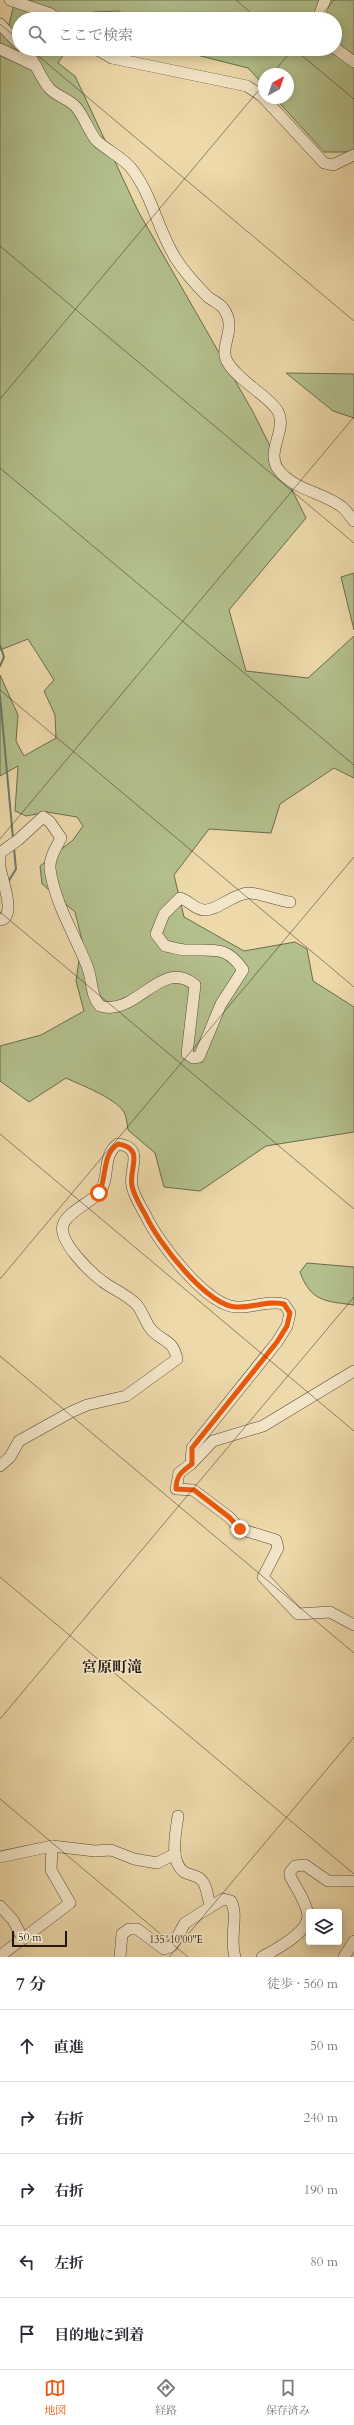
<!DOCTYPE html>
<html lang="ja">
<meta charset="utf-8">
<style>
body{margin:0;font-family:Cardo,"Noto Serif JP",serif;background:#f2f2f3;color:#2b2b33}
.controls{position:absolute;right:12px;bottom:12px;display:grid;overflow:hidden;border-radius:4px;box-shadow:0 2px 10px #0003}
.controls button{width:36px;height:36px;display:grid;place-items:center;padding:0;border:0;border-bottom:1px solid #e1e1e2;background:#fff;color:#2b2b33;font:20px sans-serif}
.compass{position:absolute;left:258px;top:68px;width:36px;height:36px;border-radius:50%;background:#fff;box-shadow:0 2px 10px #0003;rotate:40deg}
.scale{position:absolute;left:12px;bottom:10px;width:55px;box-sizing:border-box;padding-left:4px;border:2px solid #221711;border-top:0;font-size:11px;line-height:14px;white-space:nowrap;color:#221711;-webkit-text-stroke:3px #f3e6c8;paint-order:stroke}
.stop{position:absolute;width:12px;height:12px;margin:-9px;border:3px solid #ea580c;border-radius:50%;background:#fff}
.stop.end{background:#ea580c;border-color:#fff;box-shadow:0 1px 4px #0008}
.list{margin:0;padding:0;list-style:none}
h2{display:flex;justify-content:space-between;align-items:center;height:52px;margin:0;padding:0 16px;font-size:17px}
h2 small{font-size:13px;font-weight:400;color:#7c7c81}
.list li{display:grid;grid-template-columns:26px 1fr auto;gap:12px;align-items:center;box-sizing:border-box;height:72px;padding:0 16px;border-top:1px solid #e1e1e2}
.list b{display:block;font-size:15px;white-space:nowrap}
.list em{font-size:13px;font-style:normal;color:#7c7c81}
.icon{flex:none;width:22px;height:22px;fill:none;stroke:currentColor;stroke-width:2;stroke-linecap:round;stroke-linejoin:round}
.map{position:relative;flex:none;width:354px;height:1957px;overflow:hidden}
.search{position:absolute;background:#fff;box-shadow:0 2px 10px #0003;left:12px;right:12px;top:12px;height:44px;display:flex;align-items:center;gap:10px;box-sizing:border-box;padding:0 14px;border-radius:22px;color:#7c7c81;font-size:15px}
.sheet{height:412px;background:#fff}
nav{display:flex;justify-content:space-around;align-items:center;box-sizing:border-box;height:56px;border-top:1px solid #e1e1e2;background:#fff;font-size:11px;color:#7c7c81}
nav a{display:grid;justify-items:center;gap:2px}
nav .on{color:#ea580c}
.map>svg:first-child{display:block}
.green{fill:#b3c08c;stroke:#6a6c4e}
.lines{fill:none;stroke-linecap:round;stroke-linejoin:round}
.stream{stroke:#69796c;stroke-width:2}
.minor-casing{stroke:#554837;stroke-width:12}
.minor{stroke:#f3e6c8;stroke-width:11}
.route{stroke:#ea580c;stroke-width:5}
.ticks{fill:none;stroke:#221711;stroke-width:1;stroke-opacity:0.45}
.labels{text-anchor:middle;stroke-width:3.5;stroke-linejoin:round;paint-order:stroke}
.quarter-label{font-size:15px;font-weight:bold;fill:#221711;stroke:#f3e6c8}
.ticks-label{font-size:10px;text-anchor:middle;fill:#221711;stroke:#f3e6c8;stroke-width:3.5;stroke-linejoin:round;paint-order:stroke}
</style>
<div class="map">
<svg width="354" height="1957" viewBox="0 0 354 1957">
<rect width="100%" height="100%" fill="#edd9aa"/>
<filter id="stains"><feTurbulence type="fractalNoise" baseFrequency=".005" numOctaves="4"/><feColorMatrix values="0 0 0 0 .2 0 0 0 0 .09 0 0 0 0 .02 0 0 0 .5 -.17"/></filter>
<radialGradient id="worn" r=".72"><stop offset=".6" stop-color="#630" stop-opacity="0"/><stop offset="1" stop-color="#630" stop-opacity=".3"/></radialGradient>
<g class="green">
<path d="M15 0H354V152H324L275 98H288V74H264V85L248 68 173 49H335V19H131L119 11 93 12 88 19H19V49H67L58 63 75 76 138 211 253 412 306 518 229 610 246 671 308 678 354 636V778L334 768 280 804 271 833 209 829 174 875 184 917 244 951 295 942 307 949 313 981 354 1007V1132L266 1146 200 1191 164 1187 155 1153 128 1130C127 1125 127 1117 124 1112 115 1098 81 1085 66 1078L29 1102 0 1081V1046L41 1035 84 1011 76 981 82 940 75 912 42 884 40 866 73 840 83 826 77 817 47 812 26 816 15 811 18 766 0 776V675L18 715 16 741 24 756 56 738 55 715 44 691 54 680 28 639 0 650V18L9 25Z"/>
<polygon points="286,373 354,374 354,418 333,411"/>
<polygon points="354,573 354,630 341,577"/>
<path d="M307 1263 354 1267V1305C325 1301 311 1302 300 1272Z"/>
</g>
<g class="lines">
<g class="stream">
<polyline points="0,645 4,657 0,666"/>
<polyline points="0,696 13,838"/>
<polyline points="8,882 16,869 14,848"/>
</g>
<defs>
<g id="minor">
<polyline points="10,0 51,14 54,19"/>
<polyline points="318,19 325,0"/>
<polyline points="0,24 19,44"/>
<polyline points="335,48 354,62"/>
<polyline points="0,49 36,66"/>
<path d="M24 49C35 60 39 76 49 88 56 96 69 99 76 107 84 116 91 136 97 141 108 151 122 157 131 168 152 194 158 231 176 259 185 273 197 286 208 297 213 301 219 303 223 308 239 329 217 347 228 363 240 382 267 395 277 410 289 428 265 451 278 469 293 490 323 492 342 507 346 510 350 516 354 521"/>
<polyline points="96,49 112,58 247,86 262,96 324,163 333,165 354,155"/>
<path d="M0 862V853L18 840 43 817 50 822 61 838C56 848 49 858 50 869 55 904 75 935 87 966 93 980 90 995 100 1006 104 1007 109 1008 113 1007 143 1004 165 960 195 985L187 1054 193 1058 199 1057 221 1004 243 970C227 945 213 951 187 950 180 950 172 947 165 946L156 934 164 914 180 898C190 901 194 909 204 910 217 911 233 894 248 893 256 892 279 901 290 902"/>
<path d="M0 867C2 880 17 917 0 920"/>
<polyline points="354,1371 263,1426 213,1441 191,1464 179,1473 176,1489 193,1490 229,1517 240,1529 276,1540 278,1548 263,1577 298,1614 330,1612 354,1625"/>
<path d="M0 1466 10 1457 19 1441 71 1412 87 1405 126 1396 177 1359C173 1338 161 1342 150 1328 145 1321 142 1311 137 1305 127 1294 112 1289 102 1281 90 1272 58 1241 63 1225 67 1212 90 1203 99 1193 111 1179 101 1156 118 1144 146 1148 128 1170 132 1186 134 1196 141 1207 146 1216 158 1242 206 1305 236 1307 254 1308 266 1300 284 1304L290 1313 287 1326 277 1342 192 1448 191 1464"/>
<path d="M178 1816C176 1832 169 1861 184 1872 191 1876 199 1875 203 1882 208 1889 207 1899 211 1906"/>
<polyline points="0,1857 52,1846 95,1851 111,1850 134,1859 157,1863 175,1854"/>
<polyline points="0,1906 13,1920 23,1939"/>
<polyline points="0,1956 70,1903 51,1870 52,1846"/>
<path d="M120 1957 122 1934 129 1929H137L164 1949 172 1946 185 1923 223 1899 231 1901C239 1917 229 1936 235 1957"/>
<path d="M262 1957C275 1950 308 1933 308 1916 307 1903 296 1888 290 1876V1872L295 1866 305 1865 328 1881H354"/>
<polyline points="344,1957 354,1941"/>
</g>
</defs>
<use href="#minor" class="minor-casing"/>
<use href="#minor" class="minor"/>
</g>
<g class="lines">
<path class="route" d="M99 1193C107 1177 102 1154 118 1144 146 1148 128 1170 132 1186 134 1196 141 1207 146 1216 158 1242 206 1305 236 1307 254 1308 266 1300 284 1304L290 1313 287 1326 277 1342 192 1448V1464C181 1472 176 1476 176 1489L194 1490 229 1517 240 1529"/>
</g>
<path class="ticks" d="M236 0 258 19M318 19 334 0M0 24 19 40M30 49 354 321M294 49 354 99M272 74 293 49M0 246 354 543M0 399 264 84M0 468 354 765M0 690 354 987M0 839 354 417M0 912 354 1209M0 1134 354 1431M0 1279 354 857M0 1356 354 1653M0 1577 354 1874M0 1719 354 1297M0 1799 188 1957M169 1957 354 1737"/>
<g class="labels">
<g class="quarter-label">
<text x="112" y="1672">宮原町滝</text>
</g>
</g>
<g class="ticks-label">
<text x="176" y="1943">135°10'00"E</text>
</g>
<rect width="100%" height="100%" filter="url(#stains)"/>
<rect width="100%" height="100%" fill="url(#worn)"/>
</svg>
<div class="controls">
<button><svg class="icon" aria-label="layers" viewBox="0 0 24 24"><path d="M12 4l9 5-9 5-9-5zM3 14l9 5 9-5"/></svg></button>
</div>
<svg class="compass" viewBox="-18 -18 36 36"><path d="M0-13l5 13h-10z" fill="#e53935"/><path d="M0 13l5-13h-10z" fill="#7c7c81"/></svg>
<div class="scale">50 m</div>
<div class="stop" style="left:99px;top:1193px"></div>
<div class="stop end" style="left:240px;top:1529px"></div>
<div class="search"><svg class="icon" aria-label="search" viewBox="0 0 24 24"><circle cx="10" cy="10" r="6"/><path d="M15 15l6 6"/></svg>ここで検索</div>
</div>
<section class="sheet">
<h2>7 分<small>徒歩 · 560 m</small></h2>
<ul class="list">
<li><svg class="icon" aria-label="ahead" viewBox="0 0 24 24"><path d="M12 20V5M6 11l6-6 6 6"/></svg><div><b>直進</b></div><em>50 m</em></li>
<li><svg class="icon" aria-label="right" viewBox="0 0 24 24"><path d="M7 20v-9h11M14 6l5 5-5 5"/></svg><div><b>右折</b></div><em>240 m</em></li>
<li><svg class="icon" aria-label="right" viewBox="0 0 24 24"><path d="M7 20v-9h11M14 6l5 5-5 5"/></svg><div><b>右折</b></div><em>190 m</em></li>
<li><svg class="icon" aria-label="left" viewBox="0 0 24 24"><path d="M17 20v-9H6M10 6l-5 5 5 5"/></svg><div><b>左折</b></div><em>80 m</em></li>
<li><svg class="icon" aria-label="arrive" viewBox="0 0 24 24"><path d="M6 21V4h12l-3 4 3 4H6"/></svg><div><b>目的地に到着</b></div></li>
</ul>
</section>
<nav>
<a class="on"><svg class="icon" aria-label="map" viewBox="0 0 24 24"><path d="M3 6l6-2 6 2 6-2v14l-6 2-6-2-6 2zM9 4v14M15 6v14"/></svg>地図</a>
<a><svg class="icon" aria-label="directions" viewBox="0 0 24 24"><path d="M12 3l9 9-9 9-9-9zM9 14v-3h6M13 9l2 2-2 2"/></svg>経路</a>
<a><svg class="icon" aria-label="saved" viewBox="0 0 24 24"><path d="M7 4h10v16l-5-4-5 4z"/></svg>保存済み</a>
</nav>
